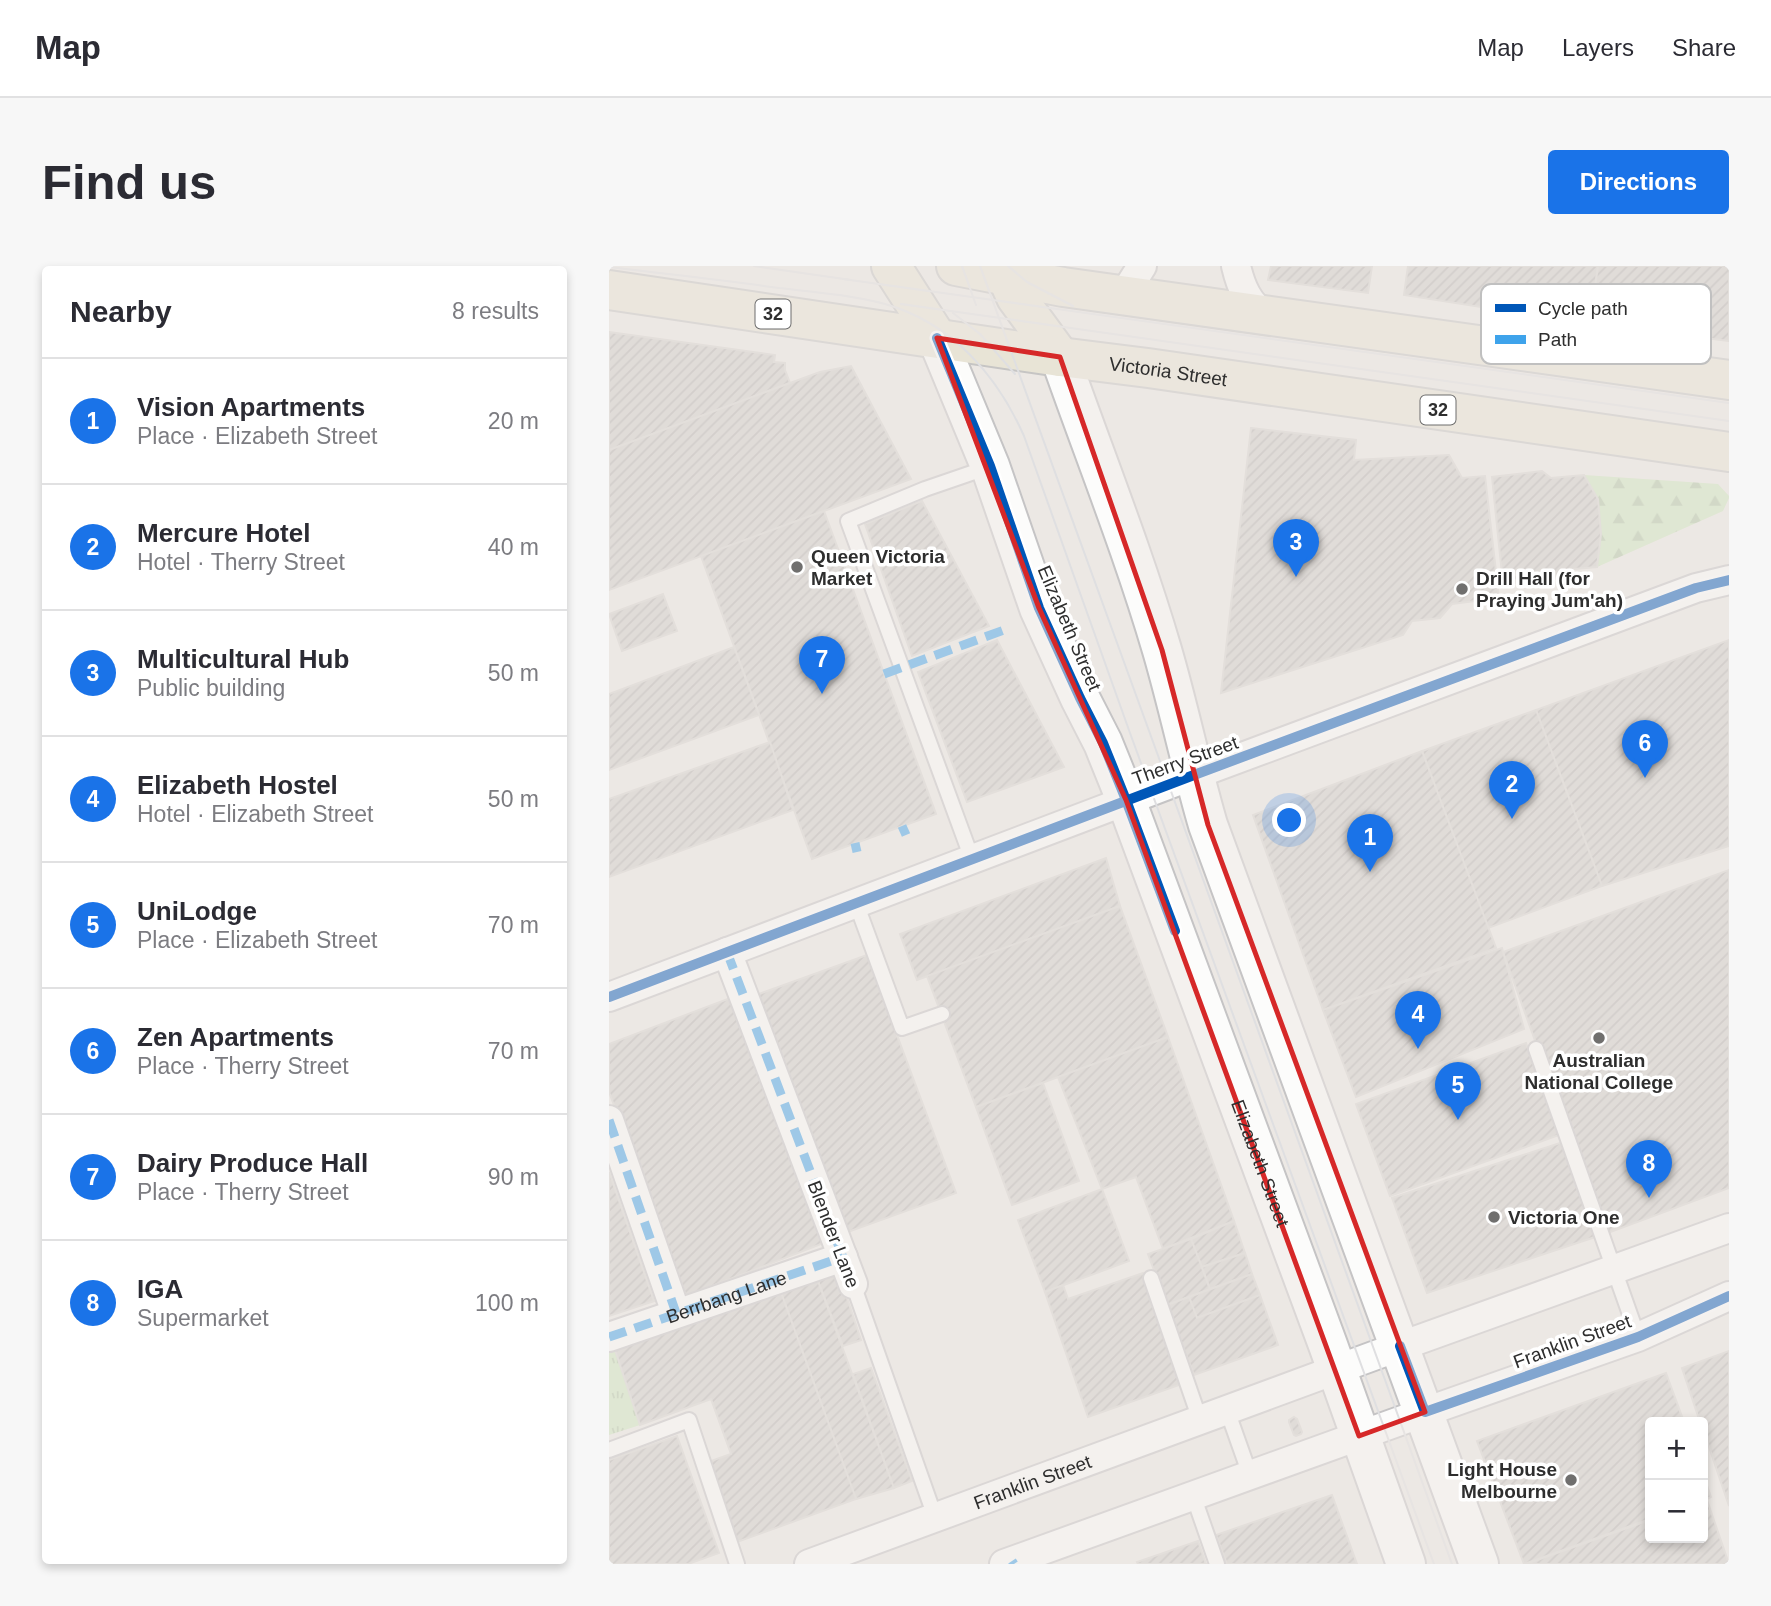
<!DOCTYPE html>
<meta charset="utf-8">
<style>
body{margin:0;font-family:Helvetica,sans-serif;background:#f7f7f7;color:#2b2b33}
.controls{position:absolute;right:21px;bottom:21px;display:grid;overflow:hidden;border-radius:7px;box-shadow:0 4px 10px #0003}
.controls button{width:63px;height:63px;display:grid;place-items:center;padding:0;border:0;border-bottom:2px solid #e1e1e2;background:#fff;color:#2b2b33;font:35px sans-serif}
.you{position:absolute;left:681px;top:555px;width:24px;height:24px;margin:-18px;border:5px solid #fff;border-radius:50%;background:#1a73e8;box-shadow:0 0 0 10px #1a73e833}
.badge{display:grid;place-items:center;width:46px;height:46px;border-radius:50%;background:#1a73e8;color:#fff;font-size:23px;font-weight:700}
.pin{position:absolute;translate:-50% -58px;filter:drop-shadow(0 2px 4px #0008)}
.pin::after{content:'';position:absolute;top:37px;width:24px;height:21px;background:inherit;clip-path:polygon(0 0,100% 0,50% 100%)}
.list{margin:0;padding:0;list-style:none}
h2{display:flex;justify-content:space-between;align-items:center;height:91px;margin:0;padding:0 28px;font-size:30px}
h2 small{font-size:23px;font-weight:400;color:#7c7c81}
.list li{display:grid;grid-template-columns:46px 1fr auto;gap:21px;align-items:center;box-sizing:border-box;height:126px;padding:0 28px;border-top:2px solid #e1e1e2}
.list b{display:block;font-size:26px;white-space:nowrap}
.list p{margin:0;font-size:23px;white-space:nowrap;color:#7c7c81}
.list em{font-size:23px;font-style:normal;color:#7c7c81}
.map{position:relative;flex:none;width:1120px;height:1298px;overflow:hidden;border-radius:7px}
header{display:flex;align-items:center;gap:42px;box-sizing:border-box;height:98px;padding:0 35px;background:#fff;border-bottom:2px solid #e1e1e2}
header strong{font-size:33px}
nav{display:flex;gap:38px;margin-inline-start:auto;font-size:24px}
.intro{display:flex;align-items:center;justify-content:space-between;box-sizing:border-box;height:168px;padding:0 42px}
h1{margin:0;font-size:49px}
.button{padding:18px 32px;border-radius:7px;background:#1a73e8;color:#fff;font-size:24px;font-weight:700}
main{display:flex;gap:42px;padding:0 42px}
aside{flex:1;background:#fff;border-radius:7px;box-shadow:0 4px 10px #0003}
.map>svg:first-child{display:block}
.forest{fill:url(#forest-firs)}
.park{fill:url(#park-tufts)}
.building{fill:url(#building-hatch);stroke:#d7d4d0;stroke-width:2}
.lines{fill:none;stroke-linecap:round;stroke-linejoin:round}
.lane-casing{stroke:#c5c4c5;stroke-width:18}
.street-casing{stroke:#c5c4c5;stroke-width:32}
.secondary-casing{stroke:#c5c4c5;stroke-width:42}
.primary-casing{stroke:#c6c5c4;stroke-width:42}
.lane{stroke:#fcfcfb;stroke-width:14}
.street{stroke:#fcfcfb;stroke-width:28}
.secondary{stroke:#fcfcfb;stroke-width:38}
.primary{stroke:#e8e4d6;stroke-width:38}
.tram{stroke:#dfdfe1;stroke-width:2}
.quiet{stroke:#3ea3eb;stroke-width:9;stroke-dasharray:18 9;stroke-linecap:butt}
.cycleway-casing{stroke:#fff;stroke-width:15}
.cycleway{stroke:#0057b8;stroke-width:10}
.marked{fill:none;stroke:#d62828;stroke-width:5;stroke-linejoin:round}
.poi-dot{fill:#706f6e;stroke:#fff;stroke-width:2.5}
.labels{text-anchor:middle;stroke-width:7;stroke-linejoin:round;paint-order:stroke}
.shield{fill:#fff;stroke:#6d6d6d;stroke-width:2}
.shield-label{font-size:18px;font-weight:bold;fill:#2e2e2e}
.street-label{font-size:19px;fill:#2e2e2e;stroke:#fff}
.poi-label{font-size:19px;font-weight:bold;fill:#2e2e2e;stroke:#fff;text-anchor:start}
.key{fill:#fff;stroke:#c0c0c0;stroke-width:2}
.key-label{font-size:19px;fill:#2e2e2e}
</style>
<header>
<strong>Map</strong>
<nav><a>Map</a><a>Layers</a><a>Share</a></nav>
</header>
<div class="intro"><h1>Find us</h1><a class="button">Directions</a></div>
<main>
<aside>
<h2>Nearby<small>8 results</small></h2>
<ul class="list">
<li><span class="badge">1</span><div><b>Vision Apartments</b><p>Place · Elizabeth Street</p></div><em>20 m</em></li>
<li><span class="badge">2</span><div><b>Mercure Hotel</b><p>Hotel · Therry Street</p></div><em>40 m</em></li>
<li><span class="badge">3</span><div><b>Multicultural Hub</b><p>Public building</p></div><em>50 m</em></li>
<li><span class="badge">4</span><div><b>Elizabeth Hostel</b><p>Hotel · Elizabeth Street</p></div><em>50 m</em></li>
<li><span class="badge">5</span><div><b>UniLodge</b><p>Place · Elizabeth Street</p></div><em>70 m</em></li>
<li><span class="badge">6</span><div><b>Zen Apartments</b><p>Place · Therry Street</p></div><em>70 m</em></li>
<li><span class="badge">7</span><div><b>Dairy Produce Hall</b><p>Place · Therry Street</p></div><em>90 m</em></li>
<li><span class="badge">8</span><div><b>IGA</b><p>Supermarket</p></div><em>100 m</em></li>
</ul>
</aside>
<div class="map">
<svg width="1120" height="1298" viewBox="0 0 1120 1298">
<defs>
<pattern id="forest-firs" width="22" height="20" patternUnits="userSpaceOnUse" patternTransform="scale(1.75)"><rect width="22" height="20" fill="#cee6be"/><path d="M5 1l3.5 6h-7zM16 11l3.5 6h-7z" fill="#b1c6a4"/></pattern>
<pattern id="park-tufts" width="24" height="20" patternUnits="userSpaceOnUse" patternTransform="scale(1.75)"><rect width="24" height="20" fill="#cee6be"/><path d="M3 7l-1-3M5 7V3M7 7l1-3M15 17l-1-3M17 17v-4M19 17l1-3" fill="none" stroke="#b1c6a4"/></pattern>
<pattern id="building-hatch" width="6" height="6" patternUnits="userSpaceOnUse" patternTransform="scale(1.75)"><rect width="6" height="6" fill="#d1cecb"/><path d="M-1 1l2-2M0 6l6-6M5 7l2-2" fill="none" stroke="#b4b1af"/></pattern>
</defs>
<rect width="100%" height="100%" fill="#ece8e4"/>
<polygon class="forest" points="975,209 1109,218 1120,230 1120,232 1114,245 988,301 992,268 989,233"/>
<polygon class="park" points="6,1084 31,1159 0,1169 0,1086"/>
<g class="building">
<polygon points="662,0 763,0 759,27 659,14"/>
<polygon points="799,0 989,0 981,58 795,29"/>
<polygon points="989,0 1120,0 1120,75 981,58"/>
<polygon points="0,66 166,89 165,96 176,97 176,104 181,117 0,184"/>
<polygon points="242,100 302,213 0,324 0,184 211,106"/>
<polygon points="642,162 747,174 745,194 840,189 853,212 876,210 890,332 843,338 831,352 803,355 794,369 612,427"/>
<polygon points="933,205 942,212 975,209 989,233 992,268 988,301 953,304 946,313 894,318 883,211"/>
<polygon points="313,235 380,360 303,390 256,258"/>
<polygon points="215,245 327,548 203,593 92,290"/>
<polygon points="54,328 68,365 13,385 0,348"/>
<polygon points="388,374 455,501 358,536 309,406"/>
<polygon points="1120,374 1120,580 993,620 927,444"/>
<polygon points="125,381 150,449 0,504 0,428"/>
<polygon points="927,444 993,620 879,662 813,485"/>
<polygon points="161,476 184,544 0,611 0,533"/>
<polygon points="813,485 887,682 714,744 644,549"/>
<polygon points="497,592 511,640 308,714 291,668"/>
<polygon points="1120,604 1120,922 996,968 894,686"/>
<polygon points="511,640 559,771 367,841 318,710"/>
<polygon points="893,682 915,763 747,831 714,744"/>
<polygon points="258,689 347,927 236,967 147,729"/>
<polygon points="124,731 220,975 77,1030 0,826 0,778"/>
<polygon points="559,771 625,955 554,983 527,911 493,923 449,811"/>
<polygon points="917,777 950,869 781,930 747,838"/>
<polygon points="434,817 470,915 403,939 367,841"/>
<polygon points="954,876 986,971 818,1027 783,932"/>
<polygon points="0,906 45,1035 0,1050"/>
<polygon points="493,923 520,995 436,1026 409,954"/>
<polygon points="625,955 636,987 593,1001 582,973"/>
<polygon points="582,973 601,1023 558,1039 539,988"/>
<polygon points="636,987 643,1008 601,1023 593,1001"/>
<polygon points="227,999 252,1074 234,1080 206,1007"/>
<polygon points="206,1007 285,1222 247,1233 170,1021"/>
<polygon points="534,1007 573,1118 479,1151 436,1026 454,1019 459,1033"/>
<polygon points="643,1008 651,1029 588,1052 580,1031"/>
<polygon points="170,1021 247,1233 128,1276 99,1196 122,1188 102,1133 31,1159 6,1084"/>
<polygon points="651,1029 669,1079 585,1109 558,1039 580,1031 588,1052"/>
<polygon points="1120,1085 1120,1240 1094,1163 1094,1156 1091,1156 1073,1102"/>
<polygon points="262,1102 303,1215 285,1222 244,1108"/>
<polygon points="1057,1107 1075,1156 1041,1156 1041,1253 915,1298 868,1175"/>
<polygon points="685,1151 688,1153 693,1166 692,1168 687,1170 685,1169 680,1156 680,1154"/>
<polygon points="68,1170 110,1287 79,1298 0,1298 0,1194"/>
<polygon points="1094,1208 1102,1231 1094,1235"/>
<polygon points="723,1229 748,1298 618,1298 607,1269"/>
<polygon points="1098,1234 1120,1298 917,1298 1041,1254 1041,1272 1094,1272 1094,1236"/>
<polygon points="589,1275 597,1298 529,1298 528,1296"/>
</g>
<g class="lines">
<defs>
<g id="lane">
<polyline points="363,593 239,255 316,223 380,201"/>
<polyline points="247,637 293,762 333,748"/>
<polyline points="927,783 1029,1071"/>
<polyline points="542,1012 591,1154"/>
<polyline points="244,1018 326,1251"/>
<polyline points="618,1144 641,1209"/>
<polyline points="0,1184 80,1154 128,1298"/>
<polyline points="584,1229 608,1298"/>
</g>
<g id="street">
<path d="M627 0C632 21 639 38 657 50"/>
<polyline points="514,30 533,0"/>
<polyline points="118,686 244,1018"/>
<polyline points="0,731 585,509 1087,322 1120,314"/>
<polyline points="0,854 67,1047"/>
<polyline points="0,1071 234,991"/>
<path id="s1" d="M200 1298 767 1089 1120 962"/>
<polyline points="395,1298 816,1146 1029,1071 1120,1030"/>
</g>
<g id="secondary">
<path id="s2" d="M328 72 381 200 430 342 471 432 494 477 517 534 719 1079 797 1298"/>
<path d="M451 91C485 188 524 285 553 384 570 442 582 501 599 559L870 1298"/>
</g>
<g id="primary">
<polyline points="282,0 328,72"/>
<polyline points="347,0 454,21 1120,114"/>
<polyline points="393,0 407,31 451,91"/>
<path id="s3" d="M0 24 451 91 539 102 1120 186"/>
</g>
</defs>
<use href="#lane" class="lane-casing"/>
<use href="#street" class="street-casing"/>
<use href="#secondary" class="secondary-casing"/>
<use href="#primary" class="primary-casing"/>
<use href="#lane" class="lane"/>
<use href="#street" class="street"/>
<use href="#secondary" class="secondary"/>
<use href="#primary" class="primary"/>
<g class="tram">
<polyline points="145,0 242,14"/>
<polyline points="353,0 367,39"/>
<polyline points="371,0 843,1298"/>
<polyline points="399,0 418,16 464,40"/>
<path d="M0 1C57 8 114 14 170 22 205 26 242 29 276 38 343 57 388 109 415 170L521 467 825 1298"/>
<polyline points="234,13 1120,137"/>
<polyline points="292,38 1120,155"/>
<polyline points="344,47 371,68 406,108"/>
</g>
<g class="quiet">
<polyline points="275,408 395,364"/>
<polyline points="293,560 297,569"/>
<polyline points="246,577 248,586"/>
<polyline points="118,686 244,1018"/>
<polyline points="0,854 67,1047"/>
<path id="s4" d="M0 1071 234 991"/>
<polyline points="403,1295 405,1298"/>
</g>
<defs>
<g id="cycleway">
<polyline points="328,72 381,200 430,342 471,432 494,477 517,534 566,665"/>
<polyline points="0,731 585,509 1087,322 1120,314"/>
<polyline points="791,1080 816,1146 1029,1071 1120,1030"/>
</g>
</defs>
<use href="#cycleway" class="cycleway-casing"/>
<use href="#cycleway" class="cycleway"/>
</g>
<path d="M0 0H1120V1298H0ZM328 72 451 91 553 384 599 559 816 1146 750 1170 517 534 430 342Z" fill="#ece8e4" fill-opacity=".55" fill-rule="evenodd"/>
<path class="marked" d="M328 72 451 91 553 384 599 559 816 1146 750 1170 517 534 430 342Z"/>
<g class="poi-dot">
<circle cx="188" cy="301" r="7"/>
<circle cx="853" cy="323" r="7"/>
<circle cx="990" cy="772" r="7"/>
<circle cx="885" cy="951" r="7"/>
<circle cx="962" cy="1214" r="7"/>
</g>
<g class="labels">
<g class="shield">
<rect x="146.5" y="33.5" width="35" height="29" rx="5"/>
<rect x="811.5" y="129.5" width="35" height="29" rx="5"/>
</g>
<g class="shield-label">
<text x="164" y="54">32</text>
<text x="829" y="150">32</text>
</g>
<g class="street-label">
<text dy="7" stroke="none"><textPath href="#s3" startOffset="565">Victoria Street</textPath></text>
<text transform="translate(461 362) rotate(67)" y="7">Elizabeth Street</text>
<text transform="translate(576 494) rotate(-20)" y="7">Therry Street</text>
<text dy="7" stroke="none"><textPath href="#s2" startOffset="887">Elizabeth Street</textPath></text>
<text transform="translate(225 968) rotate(69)" y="7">Blender Lane</text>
<text dy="7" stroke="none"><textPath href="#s4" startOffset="124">Berrbang Lane</textPath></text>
<text transform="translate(963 1075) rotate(-20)" y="7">Franklin Street</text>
<text dy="7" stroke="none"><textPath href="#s1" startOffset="238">Franklin Street</textPath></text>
</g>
<g class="poi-label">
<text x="202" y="297">Queen Victoria<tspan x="202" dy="22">Market</tspan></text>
<text x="867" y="319">Drill Hall (for<tspan x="867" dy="22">Praying Jum'ah)</tspan></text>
<text x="990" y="801" text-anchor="middle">Australian<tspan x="990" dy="22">National College</tspan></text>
<text x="899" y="958">Victoria One</text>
<text x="948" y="1210" text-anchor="end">Light House<tspan x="948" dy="22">Melbourne</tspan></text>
</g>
</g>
<rect x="872" y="18" width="230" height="80" rx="10" class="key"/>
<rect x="886" y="38" width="31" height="8" fill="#0057b8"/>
<rect x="886" y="69" width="31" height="9" fill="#3ea3eb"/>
<g class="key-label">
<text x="929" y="49">Cycle path</text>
<text x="929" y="80">Path</text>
</g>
</svg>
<div class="controls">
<button>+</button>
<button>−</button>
</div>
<div class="you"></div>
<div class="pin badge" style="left:761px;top:606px">1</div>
<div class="pin badge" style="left:903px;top:553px">2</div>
<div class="pin badge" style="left:687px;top:311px">3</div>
<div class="pin badge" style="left:809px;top:783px">4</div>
<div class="pin badge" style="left:849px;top:854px">5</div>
<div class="pin badge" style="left:1036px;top:512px">6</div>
<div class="pin badge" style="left:213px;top:428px">7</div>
<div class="pin badge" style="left:1040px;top:932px">8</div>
</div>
</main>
